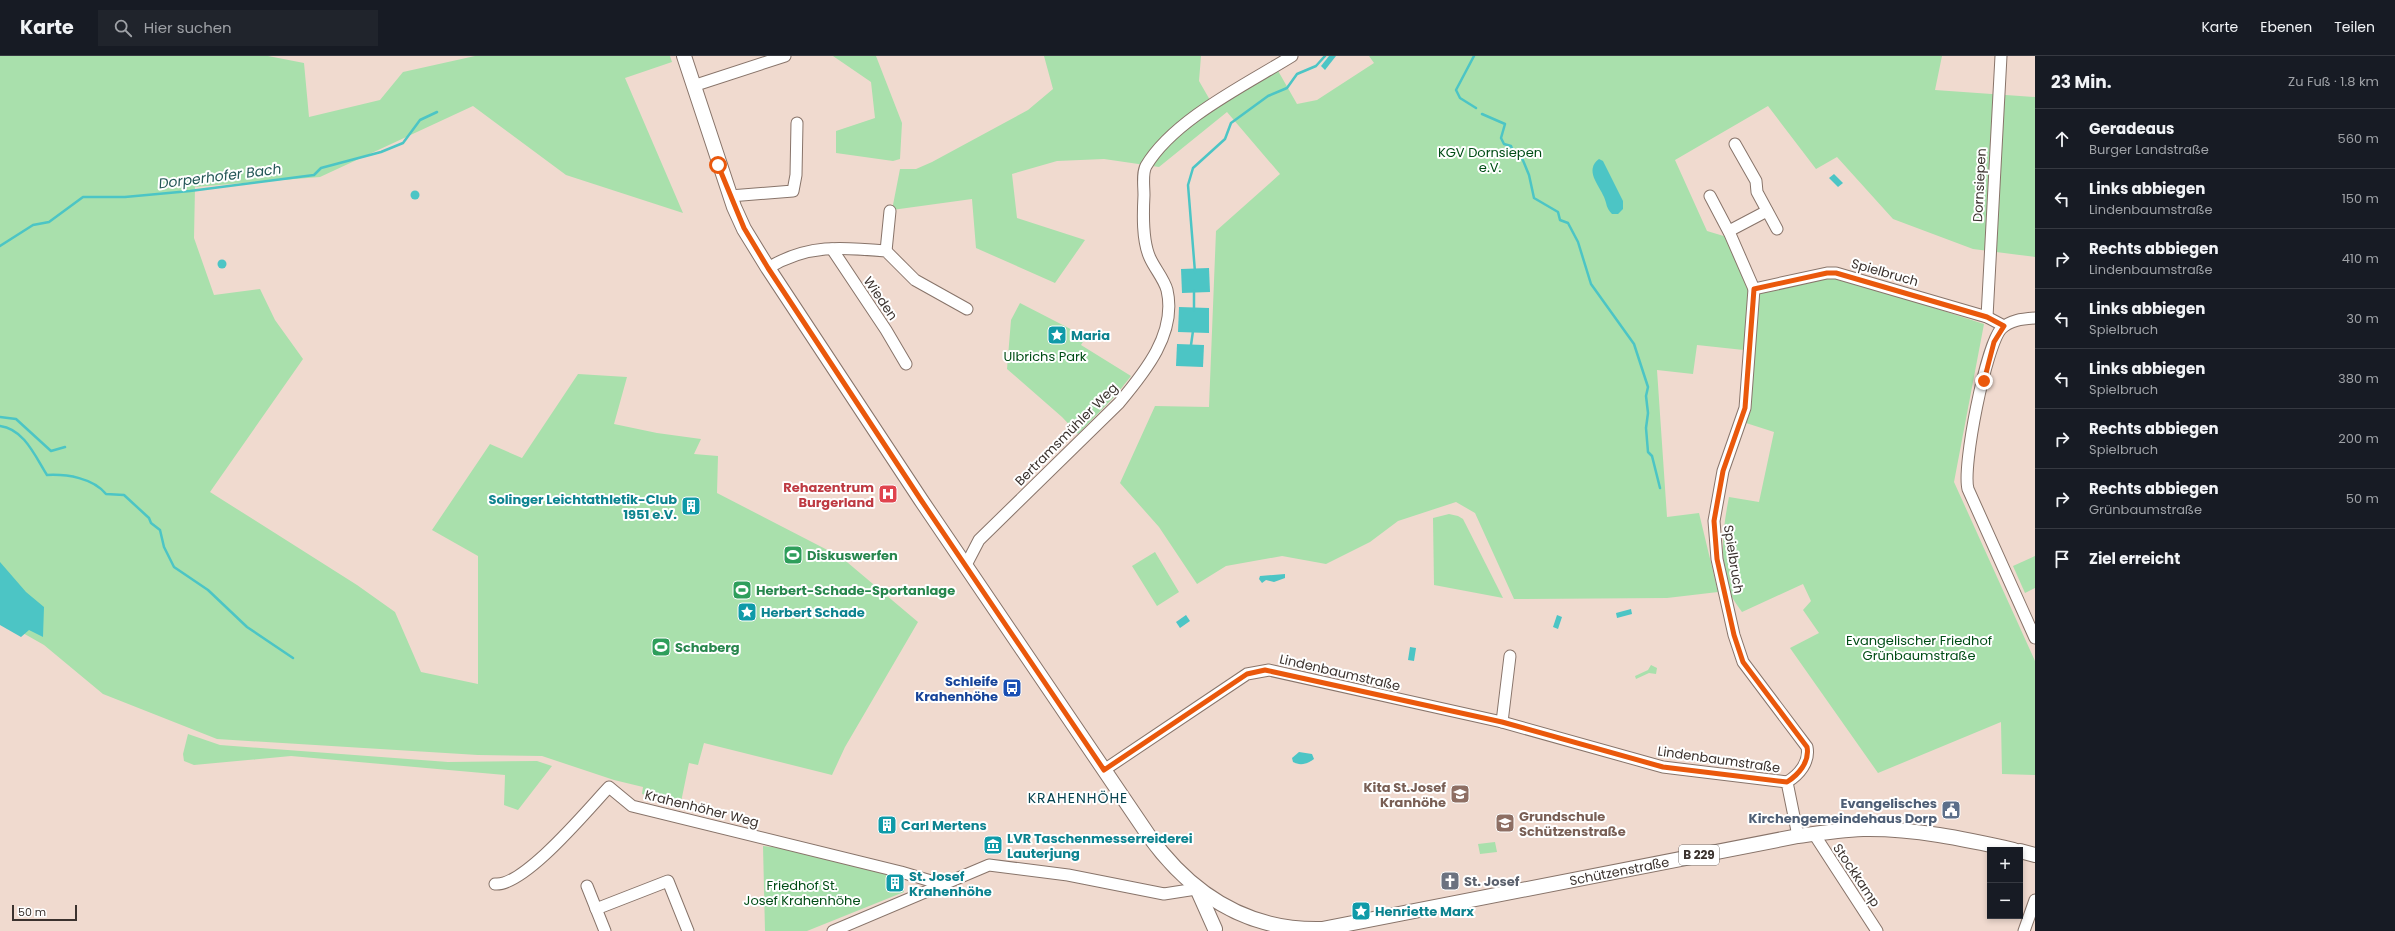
<!DOCTYPE html>
<html lang="de">
<meta charset="utf-8">
<style>
body{margin:0;font-family:Poppins,sans-serif;background:#20242c;color:#f1f3f6}
.controls{position:absolute;right:12px;bottom:12px;display:grid;overflow:hidden;border-radius:0px;box-shadow:0 2px 6px #0003}
.controls button{width:36px;height:36px;display:grid;place-items:center;padding:0;border:0;border-bottom:1px solid #363941;background:#171b24;color:#f1f3f6;font:20px sans-serif}
.scale{position:absolute;left:12px;bottom:10px;width:65px;box-sizing:border-box;padding-left:4px;border:2px solid #3b322e;border-top:0;font-size:11px;line-height:14px;white-space:nowrap;color:#3b322e;-webkit-text-stroke:3px #fff;paint-order:stroke}
.stop{position:absolute;width:12px;height:12px;margin:-9px;border:3px solid #ea580c;border-radius:50%;background:#fff}
.stop.end{background:#ea580c;border-color:#fff;box-shadow:0 1px 4px #0008}
.list{margin:0;padding:0;list-style:none}
h2{display:flex;justify-content:space-between;align-items:center;height:52px;margin:0;padding:0 16px;font-size:17px}
h2 small{font-size:13px;font-weight:400;color:#9ea1a6}
.list li{display:grid;grid-template-columns:26px 1fr auto;gap:12px;align-items:center;box-sizing:border-box;height:60px;padding:0 16px;border-top:1px solid #363941}
.list b{display:block;font-size:15px;white-space:nowrap}
.list p{margin:0;font-size:13px;white-space:nowrap;color:#9ea1a6}
.list em{font-size:13px;font-style:normal;color:#9ea1a6}
.icon{flex:none;width:22px;height:22px;fill:none;stroke:currentColor;stroke-width:2;stroke-linecap:round;stroke-linejoin:round}
.map{position:relative;flex:none;width:2035px;height:875px;overflow:hidden}
header{display:flex;align-items:center;gap:24px;box-sizing:border-box;height:56px;padding:0 20px;background:#171b24;border-bottom:1px solid #363941}
header strong{font-size:19px}
nav{display:flex;gap:22px;margin-inline-start:auto;font-size:14px}
.search{width:280px;height:36px;background:#20242c;display:flex;align-items:center;gap:10px;box-sizing:border-box;padding:0 14px;border-radius:0px;color:#9ea1a6;font-size:15px}
main{display:flex}
aside{flex:1;background:#171b24}
.map>svg:first-child{display:block}
.green{fill:#a9e0ac}
.water{fill:#4cc5c5}
.lines{fill:none;stroke-linecap:round;stroke-linejoin:round}
.stream{stroke:#4cc5c5;stroke-width:2.5}
.minor-casing{stroke:#88746a;stroke-width:13}
.major-casing{stroke:#88746a;stroke-width:16}
.minor{stroke:#fff;stroke-width:11}
.major{stroke:#fff;stroke-width:14}
.route{stroke:#ea580c;stroke-width:5}
.labels{text-anchor:middle;stroke-width:4;stroke-linejoin:round;paint-order:stroke}
.shield{fill:#fff;stroke:#76706d;stroke-width:1}
.shield-label{font-size:12px;font-weight:bold;fill:#3b322e}
.park-label{font-size:13px;fill:#014d16;stroke:#fff}
.street-label{font-size:13px;fill:#3b322e;stroke:#fff}
.culture-label{font-size:13px;font-weight:bold;fill:#0d838f;stroke:#fff;text-anchor:start}
.health-label{font-size:13px;font-weight:bold;fill:#be3a42;stroke:#fff;text-anchor:end}
.leisure-label{font-size:13px;font-weight:bold;fill:#27864d;stroke:#fff;text-anchor:start}
.transit-label{font-size:13px;font-weight:bold;fill:#164399;stroke:#fff;text-anchor:end}
.education-label{font-size:13px;font-weight:bold;fill:#785e54;stroke:#fff;text-anchor:end}
.service-label{font-size:13px;font-weight:bold;fill:#4e5e75;stroke:#fff;text-anchor:end}
.worship-label{font-size:13px;font-weight:bold;fill:#5b616d;stroke:#fff;text-anchor:start}
.water-label{font-size:14px;font-style:italic;fill:#245757;stroke:#fff}
.neighbourhood-label{font-size:14px;letter-spacing:1px;fill:#05434f;stroke:#fff}
</style>
<header>
<strong>Karte</strong>
<div class="search"><svg class="icon" aria-label="search" viewBox="0 0 24 24"><circle cx="10" cy="10" r="6"/><path d="M15 15l6 6"/></svg>Hier suchen</div>
<nav><a>Karte</a><a>Ebenen</a><a>Teilen</a></nav>
</header>
<main>
<div class="map">
<svg width="2035" height="875" viewBox="0 0 2035 875">
<rect width="100%" height="100%" fill="#f0dacf"/>
<g class="green">
<polygon points="0,0 268,0 304,7 309,61 380,44 403,16 475,0 670,0 672,6 625,22 683,157 566,119 473,50 320,121 195,131 194,182 214,239 260,233 275,264 303,303 210,436 357,529 395,556 421,616 478,628 478,500 432,474 490,388 522,402 578,318 627,321 614,368 657,377 701,383 694,398 718,400 717,437 841,501 918,566 845,691 832,719 704,687 698,709 689,707 681,746 642,738 643,731 614,724 542,700 478,699 217,683 103,638 44,589 0,564"/>
<polygon points="833,0 876,0 902,67 900,103 893,105 836,97 836,75 875,62 871,26"/>
<path d="M1044 0H1201L1199 25 1214 51 1277 13 1297 48 1317 44 1374 7 1369 0H1942L1935 34 2035 41V201L1973 193 1893 163 1837 101 1816 113 1768 50 1675 104 1707 175 1727 181 1751 235 1761 237 1828 221 1842 222 1984 268 1954 426 2035 605V719L2002 718 2001 666 1878 717 1790 592 1819 577 1803 554 1811 545 1803 528 1742 556C1737 549 1731 541 1729 534 1719 504 1723 471 1729 441L1759 446 1774 376 1746 367 1751 354 1753 295 1697 289 1693 318 1657 314 1667 461 1699 457 1718 536 1667 542 1514 543 1475 457 1456 446 1398 465 1370 486 1326 508 1282 500 1226 510 1197 528 1159 471 1120 427 1155 350 1209 351 1216 175 1280 118 1227 56 1159 111 1104 103 1057 105 1012 118 1017 162 1085 184 1055 227 976 192 972 143 892 154 900 113H916L932 106 1028 54 1053 33Z"/>
<polygon points="1020,247 1086,281 1081,289 1131,320 1116,339 1078,378 1062,361 1007,313 1011,264"/>
<polygon points="1449,458 1458,460 1463,463 1503,542 1434,529 1433,462"/>
<polygon points="1155,496 1179,536 1157,550 1132,510"/>
<polygon points="2035,500 2035,532 2025,537 2013,510"/>
<polygon points="1651,609 1657,612 1656,618 1649,617 1636,623 1635,620 1648,614"/>
<polygon points="188,678 220,689 448,706 537,705 552,710 518,754 504,749 505,719 291,700 194,709 184,705 183,698"/>
<polygon points="1495,786 1497,796 1480,798 1478,788"/>
<polygon points="763,790 782,792 902,821 904,836 807,875 765,875"/>
</g>
<g class="water">
<polygon points="1329,0 1336,0 1325,14 1321,10"/>
<path d="M1599 103 1603 105 1623 145V153L1618 158H1612C1606 152 1607 148 1604 141 1599 129 1584 114 1599 103Z"/>
<polygon points="1834,118 1843,127 1838,131 1829,122"/>
<circle cx="415" cy="139" r="4.5"/>
<circle cx="222" cy="208" r="4.5"/>
<polygon points="1209,212 1210,236 1182,237 1181,213"/>
<polygon points="1179,251 1209,252 1209,277 1178,276"/>
<polygon points="1177,288 1204,289 1203,311 1176,310"/>
<polygon points="0,506 26,536 44,551 43,581 29,574 21,581 0,569"/>
<polygon points="1285,518 1285,522 1274,526 1266,524 1262,527 1259,523 1260,520"/>
<polygon points="1631,553 1632,558 1617,562 1616,557"/>
<polygon points="1186,559 1190,565 1180,572 1176,566"/>
<polygon points="1557,559 1562,561 1558,573 1553,571"/>
<polygon points="1410,591 1416,592 1414,605 1408,604"/>
<path d="M1299 696 1312 698 1314 703C1308 708 1300 710 1293 706L1292 702Z"/>
</g>
<g class="lines">
<g class="stream">
<polyline points="1474,0 1456,34 1460,42 1476,52"/>
<polyline points="1482,58 1505,68 1501,82 1504,88 1511,90 1515,101 1522,102 1529,119 1534,142 1558,156 1560,164 1568,167 1578,186 1591,228 1634,288 1648,331 1646,340 1648,357 1646,372 1648,396 1652,400 1660,432"/>
<polyline points="0,190 33,169 49,166 83,141 125,141 190,135 314,119 321,112 381,96 403,87 420,64 437,56"/>
<polyline points="1195,216 1188,129 1193,112 1225,83 1231,67 1268,40 1287,32 1297,18 1316,10 1325,0"/>
<polyline points="1194,235 1194,254"/>
<polyline points="1191,289 1193,275"/>
<polyline points="0,361 16,363 51,395 65,391"/>
<path d="M0 370C24 373 35 400 47 419 67 418 93 422 106 438L124 439 149 462 151 467 160 474 164 491 174 511 208 534 247 571 293 602"/>
</g>
<defs>
<g id="minor">
<polyline points="693,30 785,0"/>
<polyline points="1735,88 1756,125 1757,136 1777,173"/>
<polyline points="730,140 793,135 796,119 797,67"/>
<path d="M1710 140 1730 178 1754 233 1745 352 1723 415 1714 465 1717 503 1734 579 1743 606 1807 691C1810 706 1799 719 1787 726"/>
<polyline points="1729,175 1767,155"/>
<polyline points="832,193 886,274 906,308"/>
<polyline points="886,195 890,155"/>
<path d="M768 212C807 188 842 191 886 195L915 224 967 253"/>
<polyline points="1754,233 1827,217 1836,217 1987,261 2004,270"/>
<polyline points="1987,261 2001,0"/>
<path d="M2035 262C2022 263 2010 264 2001 273 1986 290 1962 410 1968 433L2035 582"/>
<path d="M966 509 979 484 1119 347C1145 316 1177 277 1167 234 1164 223 1155 213 1150 202 1142 185 1143 158 1144 139 1144 130 1142 117 1146 110 1174 63 1247 28 1292 0"/>
<polyline points="1502,666 1510,600"/>
<polyline points="1104,714 1247,618 1269,614 1502,666 1663,711 1787,726 1798,780"/>
<polyline points="1814,778 1877,875"/>
<path d="M495 828C524 831 589 752 609 731L632 750 901 816 941 828"/>
<polyline points="587,830 605,875"/>
<polyline points="596,853 668,825 688,875"/>
<polyline points="833,875 989,809 1068,819 1164,838 1196,833"/>
<polyline points="2024,875 2035,844"/>
</g>
<g id="major">
<path id="s1" d="M684 0 734 151 744 173 768 212 921 444 1149 780C1191 838 1246 875 1322 873L1798 780C1820 777 1841 774 1863 773 1913 772 1965 783 2014 794"/>
<polyline points="2020,795 2035,799"/>
<polyline points="1198,835 1215,873"/>
</g>
</defs>
<use href="#minor" class="minor-casing"/>
<use href="#major" class="major-casing"/>
<use href="#minor" class="minor"/>
<use href="#major" class="major"/>
</g>
<g class="lines">
<path class="route" d="M718 109 744 172 768 212 921 444 1104 714 1247 618 1265 614 1502 666 1663 711 1787 726C1798 719 1810 706 1807 691L1743 606 1734 579 1717 503 1714 465 1723 415 1745 352 1754 233 1827 217H1836L1987 261 2004 270 1994 286 1984 325"/>
</g>
<defs>
<symbol id="sight-square" viewBox="-11 -11 22 22"><rect x="-9" y="-9" width="18" height="18" rx="4" fill="#0f9aa8" stroke="#fff"/><path d="M0-6L1.8-2.2L6-1.7L2.9 1.2L3.7 5.4L0 3.3L-3.7 5.4L-2.9 1.2L-6-1.7L-1.8-2.2Z" fill="#fff"/></symbol>
<symbol id="hospital-square" viewBox="-11 -11 22 22"><rect x="-9" y="-9" width="18" height="18" rx="4" fill="#e0444e" stroke="#fff"/><path d="M-5-5h3v3.5h4V-5h3V5h-3V1.5h-4V5h-3Z" fill="#fff"/></symbol>
<symbol id="building-square" viewBox="-11 -11 22 22"><rect x="-9" y="-9" width="18" height="18" rx="4" fill="#0f9aa8" stroke="#fff"/><path d="M-4-6H4V6H1V3H-1V6H-4ZM-2.5-4.3h1.7v1.8h-1.7ZM.8-4.3h1.7v1.8H.8ZM-2.5-1h1.7V.8h-1.7ZM.8-1h1.7V.8H.8Z" fill="#fff"/></symbol>
<symbol id="stadium-square" viewBox="-11 -11 22 22"><rect x="-9" y="-9" width="18" height="18" rx="4" fill="#2e9e5b" stroke="#fff"/><path d="M0-5a6.5 5 0 1 0 0 10a6.5 5 0 1 0 0-10ZM-3.5-1.8h7v3.6h-7Z" fill="#fff"/></symbol>
<symbol id="bus-square" viewBox="-11 -11 22 22"><rect x="-9" y="-9" width="18" height="18" rx="4" fill="#1a4fb4" stroke="#fff"/><path d="M-5-6H5V4H4V6H2V4H-2V6H-4V4H-5ZM-3.5-4V0h7V-4ZM-3.5 1.2v1.5H-2V1.2ZM2 1.2v1.5H3.5V1.2Z" fill="#fff"/></symbol>
<symbol id="school-square" viewBox="-11 -11 22 22"><rect x="-9" y="-9" width="18" height="18" rx="4" fill="#8d6e63" stroke="#fff"/><path d="M0-5L7-2L0 1L-7-2ZM-4 1L0 2.5L4 1V4Q0 6-4 4Z" fill="#fff"/></symbol>
<symbol id="civic-square" viewBox="-11 -11 22 22"><rect x="-9" y="-9" width="18" height="18" rx="4" fill="#5c6f8a" stroke="#fff"/><path d="M-.6-6.5H3V-4.5H.6V-3L4-1V1h2V6H-6V1h2V-1L-.6-3ZM-1.2 2.5V6h2.4V2.5Z" fill="#fff"/></symbol>
<symbol id="museum-square" viewBox="-11 -11 22 22"><rect x="-9" y="-9" width="18" height="18" rx="4" fill="#0f9aa8" stroke="#fff"/><path d="M0-6L6-3V-2H-6V-3ZM-5-1h2V3h-2ZM-1-1h2V3h-2ZM3-1h2V3H3ZM-6 4H6V6H-6Z" fill="#fff"/></symbol>
<symbol id="church-square" viewBox="-11 -11 22 22"><rect x="-9" y="-9" width="18" height="18" rx="4" fill="#6b7280" stroke="#fff"/><path d="M-1.2-6h2.4v3.5h3.3v2.4h-3.3V6h-2.4V-.1h-3.3v-2.4h3.3Z" fill="#fff"/></symbol>
</defs>
<g fill-rule="evenodd">
<use href="#sight-square" x="1046" y="268" width="22" height="22"/>
<use href="#hospital-square" x="877" y="427" width="22" height="22"/>
<use href="#building-square" x="680" y="439" width="22" height="22"/>
<use href="#stadium-square" x="782" y="488" width="22" height="22"/>
<use href="#stadium-square" x="731" y="523" width="22" height="22"/>
<use href="#sight-square" x="736" y="545" width="22" height="22"/>
<use href="#stadium-square" x="650" y="580" width="22" height="22"/>
<use href="#bus-square" x="1001" y="621" width="22" height="22"/>
<use href="#school-square" x="1449" y="727" width="22" height="22"/>
<use href="#civic-square" x="1940" y="743" width="22" height="22"/>
<use href="#school-square" x="1494" y="756" width="22" height="22"/>
<use href="#building-square" x="876" y="758" width="22" height="22"/>
<use href="#museum-square" x="982" y="778" width="22" height="22"/>
<use href="#church-square" x="1439" y="814" width="22" height="22"/>
<use href="#building-square" x="884" y="816" width="22" height="22"/>
<use href="#sight-square" x="1350" y="844" width="22" height="22"/>
</g>
<g class="labels">
<rect class="shield" x="1679" y="789" width="40" height="20" rx="3"/>
<g class="shield-label">
<text x="1699" y="803">B 229</text>
</g>
<g class="park-label">
<text x="1490" y="101">KGV Dornsiepen<tspan x="1490" dy="15">e.V.</tspan></text>
<text x="1045" y="305">Ulbrichs Park</text>
<text x="1919" y="589">Evangelischer Friedhof<tspan x="1919" dy="15">Grünbaumstraße</tspan></text>
<text x="802" y="834">Friedhof St.<tspan x="802" dy="15">Josef Krahenhöhe</tspan></text>
</g>
<g class="street-label">
<text transform="translate(1979 129) rotate(-87)" y="5">Dornsiepen</text>
<text transform="translate(1885 216) rotate(16)" y="5">Spielbruch</text>
<text transform="translate(881 242) rotate(56)" y="5">Wieden</text>
<text transform="translate(1066 378) rotate(-45)" y="5">Bertramsmühler Weg</text>
<text transform="translate(1734 503) rotate(81)" y="5">Spielbruch</text>
<text transform="translate(1340 616) rotate(13)" y="5">Lindenbaumstraße</text>
<text transform="translate(1719 703) rotate(8)" y="5">Lindenbaumstraße</text>
<text transform="translate(702 752) rotate(14)" y="5">Krahenhöher Weg</text>
<text dy="5" stroke="none"><textPath href="#s1" startOffset="1421">Schützenstraße</textPath></text>
<text transform="translate(1857 819) rotate(56)" y="5">Stockkamp</text>
</g>
<g class="culture-label">
<text x="1071" y="284">Maria</text>
<text x="677" y="448" text-anchor="end">Solinger Leichtathletik-Club<tspan x="677" dy="15">1951 e.V.</tspan></text>
<text x="761" y="561">Herbert Schade</text>
<text x="901" y="774">Carl Mertens</text>
<text x="1007" y="787">LVR Taschenmesserreiderei<tspan x="1007" dy="15">Lauterjung</tspan></text>
<text x="909" y="825">St. Josef<tspan x="909" dy="15">Krahenhöhe</tspan></text>
<text x="1375" y="860">Henriette Marx</text>
</g>
<g class="health-label">
<text x="874" y="436">Rehazentrum<tspan x="874" dy="15">Burgerland</tspan></text>
</g>
<g class="leisure-label">
<text x="807" y="504">Diskuswerfen</text>
<text x="756" y="539">Herbert-Schade-Sportanlage</text>
<text x="675" y="596">Schaberg</text>
</g>
<g class="transit-label">
<text x="998" y="630">Schleife<tspan x="998" dy="15">Krahenhöhe</tspan></text>
</g>
<g class="education-label">
<text x="1446" y="736">Kita St.Josef<tspan x="1446" dy="15">Kranhöhe</tspan></text>
<text x="1519" y="765" text-anchor="start">Grundschule<tspan x="1519" dy="15">Schützenstraße</tspan></text>
</g>
<g class="service-label">
<text x="1937" y="752">Evangelisches<tspan x="1937" dy="15">Kirchengemeindehaus Dorp</tspan></text>
</g>
<g class="worship-label">
<text x="1464" y="830">St. Josef</text>
</g>
<g class="water-label">
<text transform="translate(220 120) rotate(-7)" y="5">Dorperhofer Bach</text>
</g>
<g class="neighbourhood-label">
<text x="1078" y="747">KRAHENHÖHE</text>
</g>
</g>
</svg>
<div class="controls">
<button>+</button>
<button>−</button>
</div>
<div class="scale">50 m</div>
<div class="stop" style="left:718px;top:109px"></div>
<div class="stop end" style="left:1984px;top:325px"></div>
</div>
<aside>
<h2>23 Min.<small>Zu Fuß · 1.8 km</small></h2>
<ul class="list">
<li><svg class="icon" aria-label="ahead" viewBox="0 0 24 24"><path d="M12 20V5M6 11l6-6 6 6"/></svg><div><b>Geradeaus</b><p>Burger Landstraße</p></div><em>560 m</em></li>
<li><svg class="icon" aria-label="left" viewBox="0 0 24 24"><path d="M17 20v-9H6M10 6l-5 5 5 5"/></svg><div><b>Links abbiegen</b><p>Lindenbaumstraße</p></div><em>150 m</em></li>
<li><svg class="icon" aria-label="right" viewBox="0 0 24 24"><path d="M7 20v-9h11M14 6l5 5-5 5"/></svg><div><b>Rechts abbiegen</b><p>Lindenbaumstraße</p></div><em>410 m</em></li>
<li><svg class="icon" aria-label="left" viewBox="0 0 24 24"><path d="M17 20v-9H6M10 6l-5 5 5 5"/></svg><div><b>Links abbiegen</b><p>Spielbruch</p></div><em>30 m</em></li>
<li><svg class="icon" aria-label="left" viewBox="0 0 24 24"><path d="M17 20v-9H6M10 6l-5 5 5 5"/></svg><div><b>Links abbiegen</b><p>Spielbruch</p></div><em>380 m</em></li>
<li><svg class="icon" aria-label="right" viewBox="0 0 24 24"><path d="M7 20v-9h11M14 6l5 5-5 5"/></svg><div><b>Rechts abbiegen</b><p>Spielbruch</p></div><em>200 m</em></li>
<li><svg class="icon" aria-label="right" viewBox="0 0 24 24"><path d="M7 20v-9h11M14 6l5 5-5 5"/></svg><div><b>Rechts abbiegen</b><p>Grünbaumstraße</p></div><em>50 m</em></li>
<li><svg class="icon" aria-label="arrive" viewBox="0 0 24 24"><path d="M6 21V4h12l-3 4 3 4H6"/></svg><div><b>Ziel erreicht</b></div></li>
</ul>
</aside>
</main>
